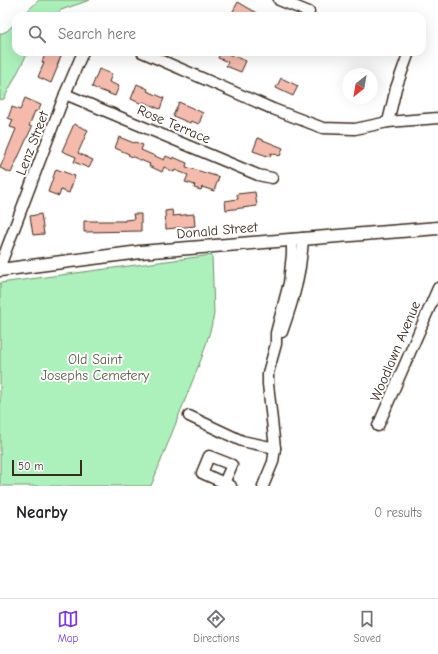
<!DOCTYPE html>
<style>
body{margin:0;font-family:"Comic Neue",sans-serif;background:#f6f6f6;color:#202124}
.compass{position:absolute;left:342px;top:68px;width:36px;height:36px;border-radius:50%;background:#fff;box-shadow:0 4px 16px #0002;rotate:211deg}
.scale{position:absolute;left:12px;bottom:10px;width:70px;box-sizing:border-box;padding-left:4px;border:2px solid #3b2a1e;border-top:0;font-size:11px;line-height:14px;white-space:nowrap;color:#3b2a1e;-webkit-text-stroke:3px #fff;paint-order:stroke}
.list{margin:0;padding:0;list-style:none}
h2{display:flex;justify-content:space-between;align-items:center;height:52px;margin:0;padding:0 16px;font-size:17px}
h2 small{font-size:13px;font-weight:400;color:#757577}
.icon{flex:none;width:22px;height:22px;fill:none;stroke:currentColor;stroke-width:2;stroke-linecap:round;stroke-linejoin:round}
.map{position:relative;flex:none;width:438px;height:486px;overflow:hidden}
.search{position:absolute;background:#fff;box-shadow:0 4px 16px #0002;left:12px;right:12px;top:12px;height:44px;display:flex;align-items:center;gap:10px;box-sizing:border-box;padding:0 14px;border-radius:12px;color:#757577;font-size:15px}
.sheet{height:112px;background:#fff}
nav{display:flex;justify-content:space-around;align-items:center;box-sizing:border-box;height:56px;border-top:1px solid #e0e0e0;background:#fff;font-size:11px;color:#757577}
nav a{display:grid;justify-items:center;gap:2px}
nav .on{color:#7c3aed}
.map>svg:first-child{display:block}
.green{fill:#acf1bb;stroke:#748e6c}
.building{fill:#f4bbac;stroke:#3b2a1e}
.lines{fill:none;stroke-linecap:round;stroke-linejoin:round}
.minor-casing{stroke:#3b2a1e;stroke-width:13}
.tertiary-casing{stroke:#3b2a1e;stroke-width:15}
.minor{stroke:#fff;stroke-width:10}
.tertiary{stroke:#fff;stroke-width:12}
.labels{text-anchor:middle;stroke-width:4;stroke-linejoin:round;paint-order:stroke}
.street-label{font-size:14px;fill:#3b2a1e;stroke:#fff}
.park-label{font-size:14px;fill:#575c45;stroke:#fff}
</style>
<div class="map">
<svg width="438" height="486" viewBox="0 0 438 486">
<rect width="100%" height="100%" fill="#fff"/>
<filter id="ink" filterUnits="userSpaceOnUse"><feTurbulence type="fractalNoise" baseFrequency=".025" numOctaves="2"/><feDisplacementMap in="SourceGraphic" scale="8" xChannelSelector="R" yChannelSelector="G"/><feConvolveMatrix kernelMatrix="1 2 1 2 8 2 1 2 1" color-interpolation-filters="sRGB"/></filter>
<g filter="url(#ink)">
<g class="green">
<polygon points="39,0 90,0 61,10 56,16 22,16"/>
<polygon points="16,22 16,52 28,52 4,99 0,100 0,34 7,31"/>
<polygon points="212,255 214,314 211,328 202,357 151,486 0,486 0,283"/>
</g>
<g class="building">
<polygon points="238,2 262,16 238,16 232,13"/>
<polygon points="46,52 51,52 61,56 57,66 58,66 51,83 38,77 44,63 42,62"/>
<polygon points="221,52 229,52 228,54 246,61 241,72 226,66 228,62 218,58"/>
<polygon points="99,69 112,74 109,82 119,86 115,96 92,87"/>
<polygon points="281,78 298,86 293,96 276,88"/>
<polygon points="137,84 148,89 147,91 164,98 160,109 143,102 142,104 131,99"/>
<polygon points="25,98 41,105 38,112 35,111 29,126 32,127 11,173 0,168 16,129 10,127 13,120 8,118 12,107 20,110"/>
<polygon points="179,102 203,113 199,124 191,121 190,123 173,116"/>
<polygon points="74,124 88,130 78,153 93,160 89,168 74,162 76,157 62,151"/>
<polygon points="119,137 134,143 135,142 143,145 141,150 164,160 166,156 173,159 173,157 187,163 186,167 219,177 214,191 202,187 201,190 194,188 195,185 185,182 188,175 175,170 174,172 164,167 162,172 149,166 150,164 128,155 129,154 115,148"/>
<polygon points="258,138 283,148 280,156 271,153 270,157 253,151"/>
<polygon points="56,169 75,176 69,193 61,190 59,196 48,192"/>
<polygon points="255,192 257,206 226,210 225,201 238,199 237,194"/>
<polygon points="172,210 173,216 194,214 195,226 166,229 165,211"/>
<polygon points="41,214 44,234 33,235 30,216"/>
<polygon points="133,214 141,214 141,231 84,232 84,221 125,221 125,220 134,219"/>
</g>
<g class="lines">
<defs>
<g id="minor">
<polyline points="279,0 309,12"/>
<polyline points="142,52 273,109 323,128 355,129 388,122 438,118"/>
<polyline points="65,94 258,175 272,178"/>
<polyline points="388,122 396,88 409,52"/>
<polyline points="0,266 65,94 83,52"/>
<path d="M282 332C294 298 301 274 303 238"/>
<polyline points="189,416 242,441 275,448"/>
<polyline points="378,426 438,288"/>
<polyline points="224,483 232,465 209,456 202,473 231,486"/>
<polyline points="263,486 273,462 275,448 268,384 268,373 276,344 276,333 289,283 292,254 292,239"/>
</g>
<polyline id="tertiary" points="0,270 140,252 438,228"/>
</defs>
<use href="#minor" class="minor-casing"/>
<use href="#tertiary" class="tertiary-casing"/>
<use href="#minor" class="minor"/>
<use href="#tertiary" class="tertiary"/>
</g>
</g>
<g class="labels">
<g class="street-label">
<text transform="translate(174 124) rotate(23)" y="5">Rose Terrace</text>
<text transform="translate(32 143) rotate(-69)" y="5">Lenz Street</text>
<text transform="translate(217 230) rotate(-5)" y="5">Donald Street</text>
<text transform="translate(395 351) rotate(-67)" y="5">Woodlawn Avenue</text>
</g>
<g class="park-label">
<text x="95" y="364">Old Saint<tspan x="95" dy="16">Josephs Cemetery</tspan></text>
</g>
</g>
</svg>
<svg class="compass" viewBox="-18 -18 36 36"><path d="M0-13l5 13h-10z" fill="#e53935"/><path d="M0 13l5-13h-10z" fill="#757577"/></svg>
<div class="scale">50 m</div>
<div class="search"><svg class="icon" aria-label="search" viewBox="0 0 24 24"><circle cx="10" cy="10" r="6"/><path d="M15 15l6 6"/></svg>Search here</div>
</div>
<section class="sheet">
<h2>Nearby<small>0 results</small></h2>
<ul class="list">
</ul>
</section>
<nav>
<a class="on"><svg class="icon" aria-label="map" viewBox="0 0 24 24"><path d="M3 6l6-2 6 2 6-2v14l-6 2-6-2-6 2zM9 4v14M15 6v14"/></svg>Map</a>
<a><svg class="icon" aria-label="directions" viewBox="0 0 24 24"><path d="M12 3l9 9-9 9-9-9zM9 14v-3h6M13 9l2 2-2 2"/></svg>Directions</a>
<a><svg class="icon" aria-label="saved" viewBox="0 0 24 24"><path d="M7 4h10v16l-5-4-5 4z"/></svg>Saved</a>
</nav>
